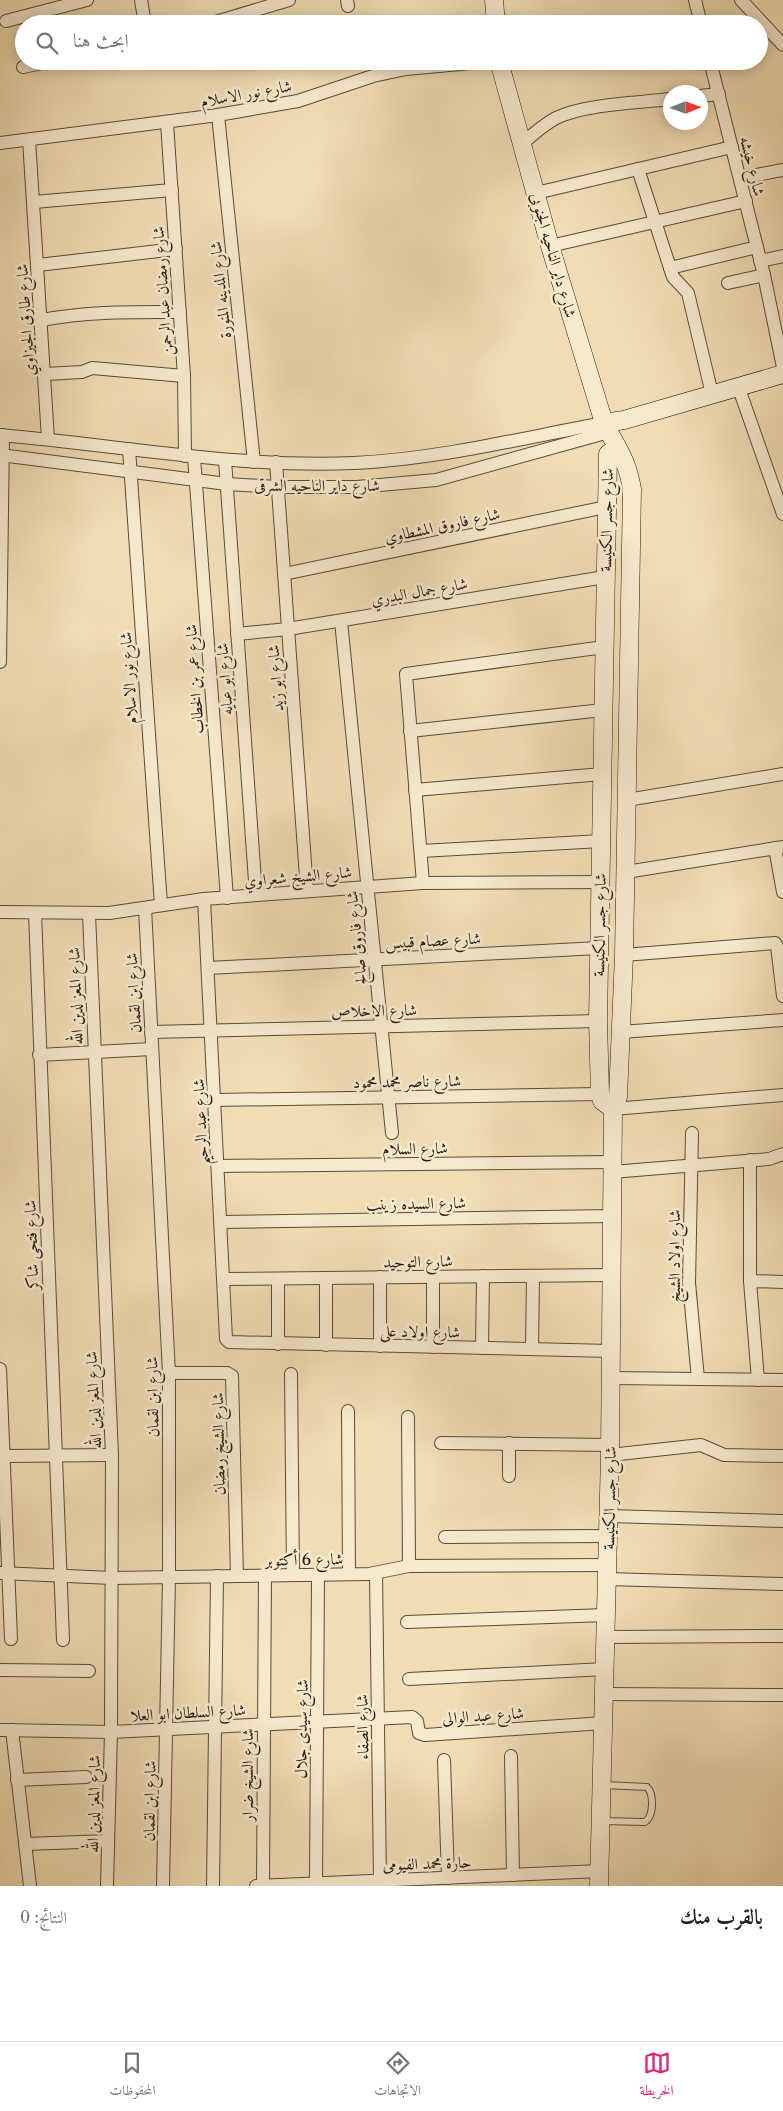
<!DOCTYPE html>
<html lang="ar">
<meta charset="utf-8">
<style>
body{margin:0;font-family:"Libre Caslon Text",Amiri,serif;background:#f6f6f6;color:#222;direction:rtl}
.compass{position:absolute;left:663px;top:85px;width:45px;height:45px;border-radius:50%;background:#fff;box-shadow:0 2px 12px #0003;rotate:89deg}
.list{margin:0;padding:0;list-style:none}
h2{display:flex;justify-content:space-between;align-items:center;height:65px;margin:0;padding:0 20px;font-size:21px}
h2 small{font-size:16px;font-weight:400;color:#767676}
.icon{flex:none;width:28px;height:28px;fill:none;stroke:currentColor;stroke-width:2;stroke-linecap:round;stroke-linejoin:round}
.map{position:relative;flex:none;width:783px;height:1886px;overflow:hidden;direction:ltr}
.search{position:absolute;background:#fff;box-shadow:0 2px 12px #0003;left:15px;right:15px;top:15px;height:55px;display:flex;align-items:center;gap:12px;box-sizing:border-box;padding:0 18px;border-radius:28px;color:#767676;font-size:19px}
.sheet{height:155px;background:#fff}
nav{display:flex;justify-content:space-around;align-items:center;box-sizing:border-box;height:70px;border-top:1px solid #e0e0e0;background:#fff;font-size:14px;color:#767676}
nav a{display:grid;justify-items:center;gap:2px}
nav .on{color:#db2777}
.map>svg:first-child{display:block}
.lines{fill:none;stroke-linecap:round;stroke-linejoin:round}
.lane-casing{stroke:#574c38;stroke-width:8}
.street-casing{stroke:#574c38;stroke-width:14}
.secondary-casing{stroke:#241b0f;stroke-width:19}
.lane{stroke:#f6e9ce;stroke-width:6}
.street{stroke:#f6e9ce;stroke-width:12}
.secondary{stroke:#f6e9ce;stroke-width:18}
.labels{text-anchor:middle;stroke-width:5;stroke-linejoin:round;paint-order:stroke}
.street-label{font-size:16px;fill:#241b0f;stroke:#f6e9ce}
</style>
<div class="map">
<svg width="783" height="1886" viewBox="0 0 783 1886">
<rect width="100%" height="100%" fill="#f1ddb4"/>
<filter id="stains"><feTurbulence type="fractalNoise" baseFrequency=".004" numOctaves="4"/><feColorMatrix values="0 0 0 0 .2 0 0 0 0 .09 0 0 0 0 .02 0 0 0 .5 -.17"/></filter>
<radialGradient id="worn" r=".72"><stop offset=".6" stop-color="#630" stop-opacity="0"/><stop offset="1" stop-color="#630" stop-opacity=".3"/></radialGradient>
<g class="lines">
<defs>
<path id="lane" d="M602 1821 645 1822C654 1816 654 1794 647 1787L604 1785"/>
<g id="street">
<polyline points="141,0 145,24"/>
<polyline points="347,0 348,6"/>
<polyline points="695,0 701,24"/>
<polyline points="741,0 783,45"/>
<polyline points="6,21 87,0"/>
<polyline points="209,24 289,0"/>
<polyline points="710,61 764,275 783,367"/>
<polyline points="23,67 52,61"/>
<polyline points="700,96 719,94"/>
<polyline points="218,115 254,462"/>
<polyline points="167,123 184,376 185,456"/>
<polyline points="29,140 48,439"/>
<polyline points="0,143 218,115 298,101 373,76 406,69 493,61"/>
<path d="M522 144C533 134 543 125 556 118 584 104 638 103 670 99"/>
<polyline points="638,169 673,277 688,293 712,394"/>
<polyline points="740,178 783,170"/>
<polyline points="536,193 732,147"/>
<polyline points="34,202 172,190"/>
<polyline points="550,246 746,201"/>
<polyline points="760,261 783,256"/>
<polyline points="38,265 176,249"/>
<polyline points="670,268 757,247"/>
<polyline points="728,283 764,275"/>
<path d="M42 320C88 311 133 312 180 312"/>
<polyline points="45,374 82,372 92,368 184,376"/>
<polyline points="738,386 783,514"/>
<path d="M0 435C118 445 235 468 354 463 439 459 522 438 604 423"/>
<polyline points="129,449 161,905"/>
<polyline points="0,455 227,484 277,487 357,487 436,480 609,432"/>
<polyline points="194,457 227,898"/>
<polyline points="225,460 256,895"/>
<polyline points="276,462 307,891"/>
<polyline points="284,574 606,507"/>
<polyline points="341,621 392,1133"/>
<polyline points="237,634 288,629 605,577"/>
<polyline points="0,662 3,435"/>
<polyline points="410,731 603,710"/>
<polyline points="415,790 602,774"/>
<polyline points="627,800 783,774"/>
<polyline points="775,848 783,892"/>
<polyline points="421,851 601,841"/>
<polyline points="626,872 783,847"/>
<polyline points="423,883 406,674 604,647"/>
<polyline points="204,899 226,1339 229,1342 611,1351"/>
<polyline points="145,908 169,1373 169,1577 163,1886"/>
<polyline points="0,912 109,913 204,899 423,883 600,882"/>
<polyline points="35,913 63,1640"/>
<polyline points="89,914 112,1455 111,1732 107,1886"/>
<polyline points="624,955 775,943 777,946 783,996"/>
<polyline points="208,968 599,948"/>
<polyline points="151,1032 598,1021"/>
<polyline points="621,1032 783,1020"/>
<polyline points="39,1055 152,1049"/>
<polyline points="215,1100 600,1094"/>
<polyline points="613,1109 783,1095"/>
<polyline points="692,1133 689,1283 698,1379"/>
<polyline points="750,1160 750,1281 758,1380"/>
<polyline points="218,1166 612,1162"/>
<polyline points="612,1172 769,1159 783,1154"/>
<polyline points="221,1222 612,1216"/>
<polyline points="380,1277 380,1346"/>
<polyline points="433,1277 433,1347"/>
<polyline points="224,1279 612,1275"/>
<polyline points="750,1281 783,1282"/>
<polyline points="278,1344 278,1279"/>
<polyline points="326,1345 326,1278"/>
<polyline points="482,1348 483,1276"/>
<polyline points="532,1349 533,1276"/>
<polyline points="0,1369 11,1639"/>
<polyline points="169,1373 227,1373 232,1376 237,1576"/>
<polyline points="291,1374 293,1575"/>
<polyline points="611,1378 783,1380"/>
<polyline points="348,1411 349,1574"/>
<polyline points="408,1417 409,1566"/>
<polyline points="441,1443 610,1445"/>
<polyline points="610,1455 701,1445 724,1455 783,1456"/>
<polyline points="5,1456 112,1455"/>
<polyline points="509,1476 509,1443"/>
<polyline points="609,1516 783,1521"/>
<polyline points="445,1537 608,1536"/>
<polyline points="0,1573 112,1578 369,1574 409,1566 608,1565"/>
<polyline points="376,1573 380,1881"/>
<polyline points="607,1579 783,1584"/>
<polyline points="407,1622 606,1615"/>
<polyline points="606,1637 783,1636"/>
<polyline points="0,1670 89,1671"/>
<polyline points="409,1679 605,1669"/>
<polyline points="605,1694 783,1695"/>
<polyline points="0,1730 111,1732 412,1717 417,1721 419,1733 425,1735 604,1723"/>
<polyline points="12,1730 30,1886"/>
<polyline points="511,1756 513,1875"/>
<polyline points="444,1760 448,1878"/>
<polyline points="17,1780 86,1777"/>
<polyline points="25,1844 108,1841"/>
<polyline points="316,1883 318,1575"/>
<polyline points="213,1886 217,1576"/>
<polyline points="256,1886 600,1871"/>
<polyline points="263,1886 265,1575"/>
</g>
<g id="secondary">
<polyline points="494,0 496,24"/>
<path d="M499 61 550 246 604 423C617 448 627 459 632 489L624 955 618 1097 613 1109 610 1455 599 1886"/>
<polyline points="604,423 624,420 783,374"/>
<polyline points="613,1109 602,1101 600,1094 598,1021 608,454 617,447"/>
</g>
</defs>
<use href="#lane" class="lane-casing"/>
<use href="#street" class="street-casing"/>
<use href="#secondary" class="secondary-casing"/>
<use href="#lane" class="lane"/>
<use href="#street" class="street"/>
<use href="#secondary" class="secondary"/>
</g>
<g class="labels">
<g class="street-label">
<text transform="translate(246 93) rotate(-10)" y="6">شارع نور الاسلام</text>
<text transform="translate(753 166) rotate(76)" y="6">شارع خيشه</text>
<text transform="translate(554 255) rotate(74)" y="6">شارع داير الناحيه الجنوبى</text>
<text transform="translate(220 290) rotate(-96)" y="6">شارع المدينه المنورة</text>
<text transform="translate(162 291) rotate(-94)" y="6">شارع رمضان عبد الرحمن</text>
<text transform="translate(25 320) rotate(-94)" y="6">شارع طارق الجيزاوي</text>
<text x="317" y="491">شارع داير الناحيه الشرقى</text>
<text transform="translate(606 520) rotate(-89)" y="6">شارع جسر الكنيسة</text>
<text transform="translate(442 525) rotate(-12)" y="6">شارع فاروق المشطاوي</text>
<text transform="translate(419 591) rotate(-10)" y="6">شارع جمال البدري</text>
<text transform="translate(128 678) rotate(-94)" y="6">شارع نور الاسلام</text>
<text transform="translate(275 678) rotate(-94)" y="6">شارع ابو زيد</text>
<text transform="translate(194 679) rotate(-94)" y="6">شارع عمر بن الخطاب</text>
<text transform="translate(224 679) rotate(-94)" y="6">شارع ابو عبايه</text>
<text transform="translate(298 876) rotate(-5)" y="6">شارع الشيخ شعراوي</text>
<text transform="translate(599 925) rotate(-89)" y="6">شارع جسر الكنيسة</text>
<text transform="translate(356 938) rotate(-96)" y="6">شارع فاروق صالح</text>
<text transform="translate(433 940) rotate(-3)" y="6">شارع عصام قبيس</text>
<text transform="translate(133 993) rotate(-93)" y="6">شارع ابن لقمان</text>
<text transform="translate(75 996) rotate(-92)" y="6">شارع المعز لدين الله</text>
<text transform="translate(374 1010) rotate(-1)" y="6">شارع الاخلاص</text>
<text transform="translate(407 1081) rotate(-1)" y="6">شارع ناصر محمد محمود</text>
<text transform="translate(200 1122) rotate(-93)" y="6">شارع عبد الرحيم</text>
<text transform="translate(415 1148) rotate(-1)" y="6">شارع السلام</text>
<text transform="translate(416 1203) rotate(-1)" y="6">شارع السيده زينب</text>
<text transform="translate(31 1245) rotate(-92)" y="6">شارع فتحى شاكر</text>
<text transform="translate(674 1256) rotate(-90)" y="6">شارع اولاد الشيخ</text>
<text transform="translate(418 1261) rotate(-1)" y="6">شارع التوحيد</text>
<text transform="translate(420 1331) rotate(1)" y="6">شارع اولاد على</text>
<text transform="translate(152 1397) rotate(-91)" y="6">شارع ابن لقمان</text>
<text transform="translate(93 1400) rotate(-93)" y="6">شارع المعز لدين الله</text>
<text transform="translate(218 1444) rotate(-91)" y="6">شارع الشيخ رمضان</text>
<text transform="translate(609 1498) rotate(-89)" y="6">شارع جسر الكنيسة</text>
<text transform="translate(304 1559) rotate(-1)" y="6">شارع 6 أكتوبر</text>
<text transform="translate(188 1712) rotate(-3)" y="6">شارع السلطان ابو العلا</text>
<text transform="translate(483 1715) rotate(-4)" y="6">شارع عبد الوالى</text>
<text transform="translate(362 1727) rotate(-91)" y="6">شارع الصفاء</text>
<text transform="translate(301 1729) rotate(-89)" y="6">شارع سيدى جلال</text>
<text transform="translate(247 1775) rotate(-90)" y="6">شارع الشيخ ضرار</text>
<text transform="translate(149 1801) rotate(-89)" y="6">شارع ابن لقمان</text>
<text transform="translate(93 1804) rotate(-89)" y="6">شارع المعز لدين الله</text>
<text transform="translate(427 1863) rotate(-2)" y="6">حارة محمد الفيومى</text>
</g>
</g>
<rect width="100%" height="100%" filter="url(#stains)"/>
<rect width="100%" height="100%" fill="url(#worn)"/>
</svg>
<svg class="compass" viewBox="-18 -18 36 36"><path d="M0-13l5 13h-10z" fill="#e53935"/><path d="M0 13l5-13h-10z" fill="#767676"/></svg>
<div class="search"><svg class="icon" aria-label="search" viewBox="0 0 24 24"><circle cx="10" cy="10" r="6"/><path d="M15 15l6 6"/></svg>ابحث هنا</div>
</div>
<section class="sheet">
<h2>بالقرب منك<small>النتائج: 0</small></h2>
<ul class="list">
</ul>
</section>
<nav>
<a class="on"><svg class="icon" aria-label="map" viewBox="0 0 24 24"><path d="M3 6l6-2 6 2 6-2v14l-6 2-6-2-6 2zM9 4v14M15 6v14"/></svg>الخريطة</a>
<a><svg class="icon" aria-label="directions" viewBox="0 0 24 24"><path d="M12 3l9 9-9 9-9-9zM9 14v-3h6M13 9l2 2-2 2"/></svg>الاتجاهات</a>
<a><svg class="icon" aria-label="saved" viewBox="0 0 24 24"><path d="M7 4h10v16l-5-4-5 4z"/></svg>المحفوظات</a>
</nav>
